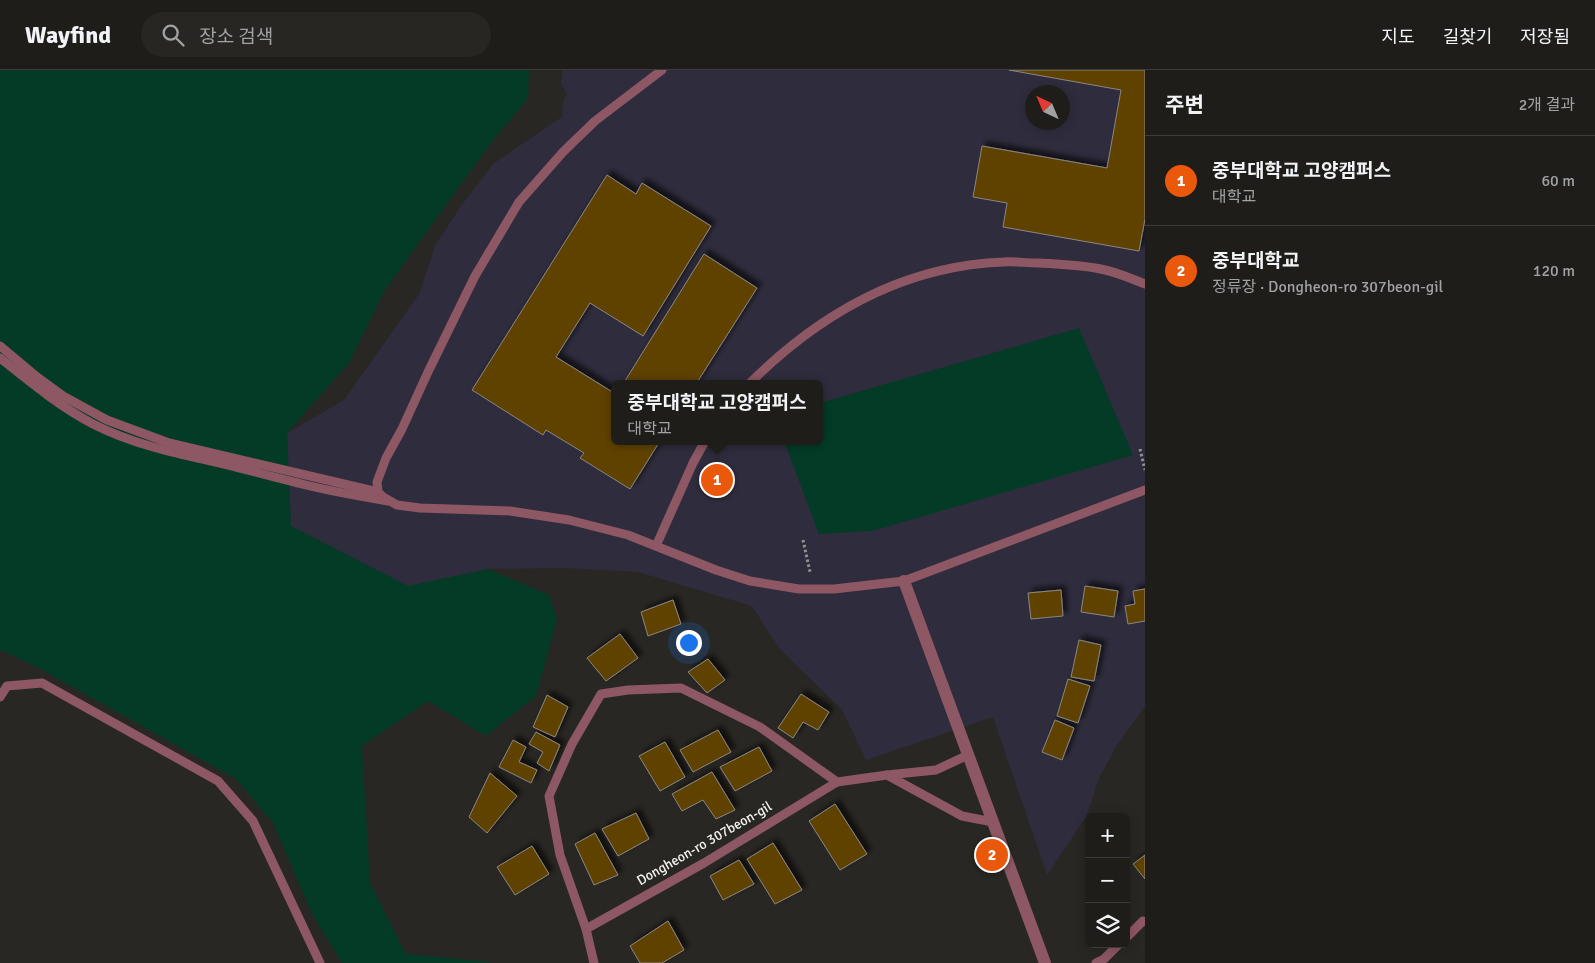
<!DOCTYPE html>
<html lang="ko">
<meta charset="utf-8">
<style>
body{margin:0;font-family:Signika,"Noto Sans KR",sans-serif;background:#272623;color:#f1f3f6}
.controls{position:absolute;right:15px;bottom:15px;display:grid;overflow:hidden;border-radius:8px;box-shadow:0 2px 12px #0003}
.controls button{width:45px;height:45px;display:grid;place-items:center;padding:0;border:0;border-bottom:1px solid #3c3b39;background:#1f1d1a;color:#f1f3f6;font:25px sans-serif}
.compass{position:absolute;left:1025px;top:15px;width:45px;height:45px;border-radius:50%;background:#1f1d1a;box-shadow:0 2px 12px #0003;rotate:316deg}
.you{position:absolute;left:688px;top:572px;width:18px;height:18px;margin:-12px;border:4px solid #fff;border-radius:50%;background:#1a73e8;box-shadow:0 0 0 8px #1a73e833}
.badge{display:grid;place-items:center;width:32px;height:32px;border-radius:50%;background:#ea580c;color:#fff;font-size:16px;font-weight:700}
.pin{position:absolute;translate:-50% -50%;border:2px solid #fff;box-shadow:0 1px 5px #0006}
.popup{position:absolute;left:611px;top:310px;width:212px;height:65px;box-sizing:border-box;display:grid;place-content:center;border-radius:8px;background:#1f1d1a;filter:drop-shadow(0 1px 4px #0005);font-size:16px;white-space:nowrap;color:#a1a2a2}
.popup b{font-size:19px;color:#f1f3f6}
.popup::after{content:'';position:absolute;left:50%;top:100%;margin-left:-10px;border:10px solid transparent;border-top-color:#1f1d1a}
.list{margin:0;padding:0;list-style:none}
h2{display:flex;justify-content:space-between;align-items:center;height:65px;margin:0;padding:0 20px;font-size:21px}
h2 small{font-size:16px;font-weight:400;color:#a1a2a2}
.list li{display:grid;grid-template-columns:32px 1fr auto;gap:15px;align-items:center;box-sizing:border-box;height:90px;padding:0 20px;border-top:1px solid #3c3b39}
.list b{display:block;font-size:19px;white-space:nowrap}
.list p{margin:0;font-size:16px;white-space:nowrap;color:#a1a2a2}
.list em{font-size:16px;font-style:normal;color:#a1a2a2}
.icon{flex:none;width:28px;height:28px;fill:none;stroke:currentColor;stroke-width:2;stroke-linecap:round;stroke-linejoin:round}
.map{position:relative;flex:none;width:1145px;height:893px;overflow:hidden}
header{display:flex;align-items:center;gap:30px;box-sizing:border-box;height:70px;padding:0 25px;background:#1f1d1a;border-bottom:1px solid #3c3b39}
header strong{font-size:24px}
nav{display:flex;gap:28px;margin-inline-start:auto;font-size:18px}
.search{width:350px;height:45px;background:#272623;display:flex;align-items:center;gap:12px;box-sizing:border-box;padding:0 18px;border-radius:28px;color:#a1a2a2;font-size:19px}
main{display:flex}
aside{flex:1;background:#1f1d1a}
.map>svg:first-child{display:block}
.education{fill:#2f2c3d;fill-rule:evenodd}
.green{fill:#033b27}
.building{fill:#614203;stroke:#898782;filter:url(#shadow)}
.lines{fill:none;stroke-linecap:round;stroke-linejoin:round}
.path{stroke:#94928f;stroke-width:3;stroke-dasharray:2.5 2.5;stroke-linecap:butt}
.service{stroke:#8d5763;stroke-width:9}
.minor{stroke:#8d5763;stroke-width:12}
.labels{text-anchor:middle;stroke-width:4;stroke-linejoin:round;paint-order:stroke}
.street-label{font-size:14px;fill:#f5f3f1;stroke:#292723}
</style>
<header>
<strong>Wayfind</strong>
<div class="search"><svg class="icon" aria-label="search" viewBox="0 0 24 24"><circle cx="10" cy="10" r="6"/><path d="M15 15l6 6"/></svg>장소 검색</div>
<nav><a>지도</a><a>길찾기</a><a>저장됨</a></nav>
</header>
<main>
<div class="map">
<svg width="1145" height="893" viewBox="0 0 1145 893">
<defs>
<filter id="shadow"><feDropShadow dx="4.5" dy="-4.5" stdDeviation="2.5" flood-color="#0009"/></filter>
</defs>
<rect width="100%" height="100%" fill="#292723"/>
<path class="education" d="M563 0H1145V636L1117 675 1099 708 1086 747 1047 805 993 647 866 690 842 640 779 578 752 536 638 502 564 498 488 499 408 517 291 456 287 363 344 330 419 224 436 174 461 136 494 93 562 47 563 32 567 24 561 13ZM1032 22H1062V52H1032ZM614 314H820V371H614Z"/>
<g class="green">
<polygon points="0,0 529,0 528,28 490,74 385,220 349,293 287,363 291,456 408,516 488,499 549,525 557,550 536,626 486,666 428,631 362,676 370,813 406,884 490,892 490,893 342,893 312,844 273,753 236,709 37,597 0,580"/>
<polygon points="1079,258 1133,385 872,461 819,464 784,371 820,371 820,333"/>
</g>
<g class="building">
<polygon points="1009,0 1145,0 1145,149 1139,181 1003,157 1007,133 973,127 982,76 1107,98 1121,20"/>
<polygon points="607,105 636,124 642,113 711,156 643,266 590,233 556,287 614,323 614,371 660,371 630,419 580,388 584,383 546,360 543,365 472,320"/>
<polygon points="704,184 757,218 696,314 623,314"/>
<polygon points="1085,516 1118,521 1114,547 1081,542"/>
<polygon points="1145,519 1145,551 1128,554 1125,536 1135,534 1133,521"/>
<polygon points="1061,520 1063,546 1031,549 1028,523"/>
<polygon points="673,530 681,554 648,566 641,542"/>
<polygon points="620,564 638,588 606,611 587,588"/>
<polygon points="1079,570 1101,575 1094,611 1071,607"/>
<polygon points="708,589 725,610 707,623 688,602"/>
<polygon points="1068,609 1090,616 1078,653 1057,646"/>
<polygon points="801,624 829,642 818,660 803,652 793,668 778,658"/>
<polygon points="547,625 568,637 555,667 533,657"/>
<polygon points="1055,650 1074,658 1062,690 1042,682"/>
<polygon points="718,660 731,682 693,702 680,680"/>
<polygon points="536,662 560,675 549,701 537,693 543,682 529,674"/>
<polygon points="513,670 526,677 519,692 537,700 531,713 499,697"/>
<polygon points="665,672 685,707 660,721 639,686"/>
<polygon points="759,677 772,701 735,721 720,697"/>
<polygon points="712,702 735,740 716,749 703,730 682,741 672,724"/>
<polygon points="490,703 517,726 487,763 469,747"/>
<polygon points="835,734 867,784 840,800 809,751"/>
<polygon points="636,743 649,769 618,786 602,759"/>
<polygon points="595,763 618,805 594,815 575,774"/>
<polygon points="773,773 802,820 775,834 747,789"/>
<polygon points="532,776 549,804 515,825 497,797"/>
<polygon points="1145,785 1145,809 1133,794"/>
<polygon points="739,790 754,814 723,830 710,806"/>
<polygon points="668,851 684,880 662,893 640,893 630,876"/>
</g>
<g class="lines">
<g class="path">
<polyline points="1140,379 1145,400"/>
<polyline points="803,470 810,502"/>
</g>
<g class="service">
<polyline points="662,0 595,51 563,82 519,132 475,206 428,302 402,359 386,388 377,412 378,422 383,427 397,435 420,438 510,441 569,450 628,465 716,500 750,511 799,519 834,519 904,511 1145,420"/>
<polyline points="0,276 37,307 63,326 107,350 169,373 378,422"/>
<path d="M0 288C30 312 59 336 93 354 134 375 179 384 224 394 249 400 273 407 298 413 328 421 358 426 388 431"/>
<path d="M749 314C819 244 902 196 1003 192 1014 191 1026 193 1037 193 1060 194 1084 195 1105 200 1119 203 1132 209 1145 214"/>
<polyline points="656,476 693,393 705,371"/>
<polyline points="0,627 7,616 42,613 218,711 253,751 320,893"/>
<polyline points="968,685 936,700 887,705 962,746 993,752"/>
<polyline points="586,859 704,793 837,712"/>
<polyline points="1126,868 1143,851"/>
<polyline points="594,893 586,859 560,785 549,726 572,674 601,624 628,620 681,618 760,657 837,712 887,705"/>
<polyline points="1096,893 1104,889 1119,874"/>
</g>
<polyline class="minor" points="904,511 1045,893"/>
</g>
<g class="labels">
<g class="street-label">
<text transform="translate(704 773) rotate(-30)" y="5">Dongheon-ro 307beon-gil</text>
</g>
</g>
</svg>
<div class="controls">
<button>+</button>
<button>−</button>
<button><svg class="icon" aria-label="layers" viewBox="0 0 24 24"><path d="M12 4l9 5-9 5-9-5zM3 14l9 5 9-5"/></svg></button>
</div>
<svg class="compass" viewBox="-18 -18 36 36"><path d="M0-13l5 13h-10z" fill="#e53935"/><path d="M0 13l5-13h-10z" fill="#a1a2a2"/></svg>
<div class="you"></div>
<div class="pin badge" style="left:717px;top:410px">1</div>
<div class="popup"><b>중부대학교 고양캠퍼스</b>대학교</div>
<div class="pin badge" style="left:992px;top:785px">2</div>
</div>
<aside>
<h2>주변<small>2개 결과</small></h2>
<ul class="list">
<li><span class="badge">1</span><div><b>중부대학교 고양캠퍼스</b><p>대학교</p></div><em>60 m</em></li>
<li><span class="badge">2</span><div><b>중부대학교</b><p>정류장 · Dongheon-ro 307beon-gil</p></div><em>120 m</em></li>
</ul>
</aside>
</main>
